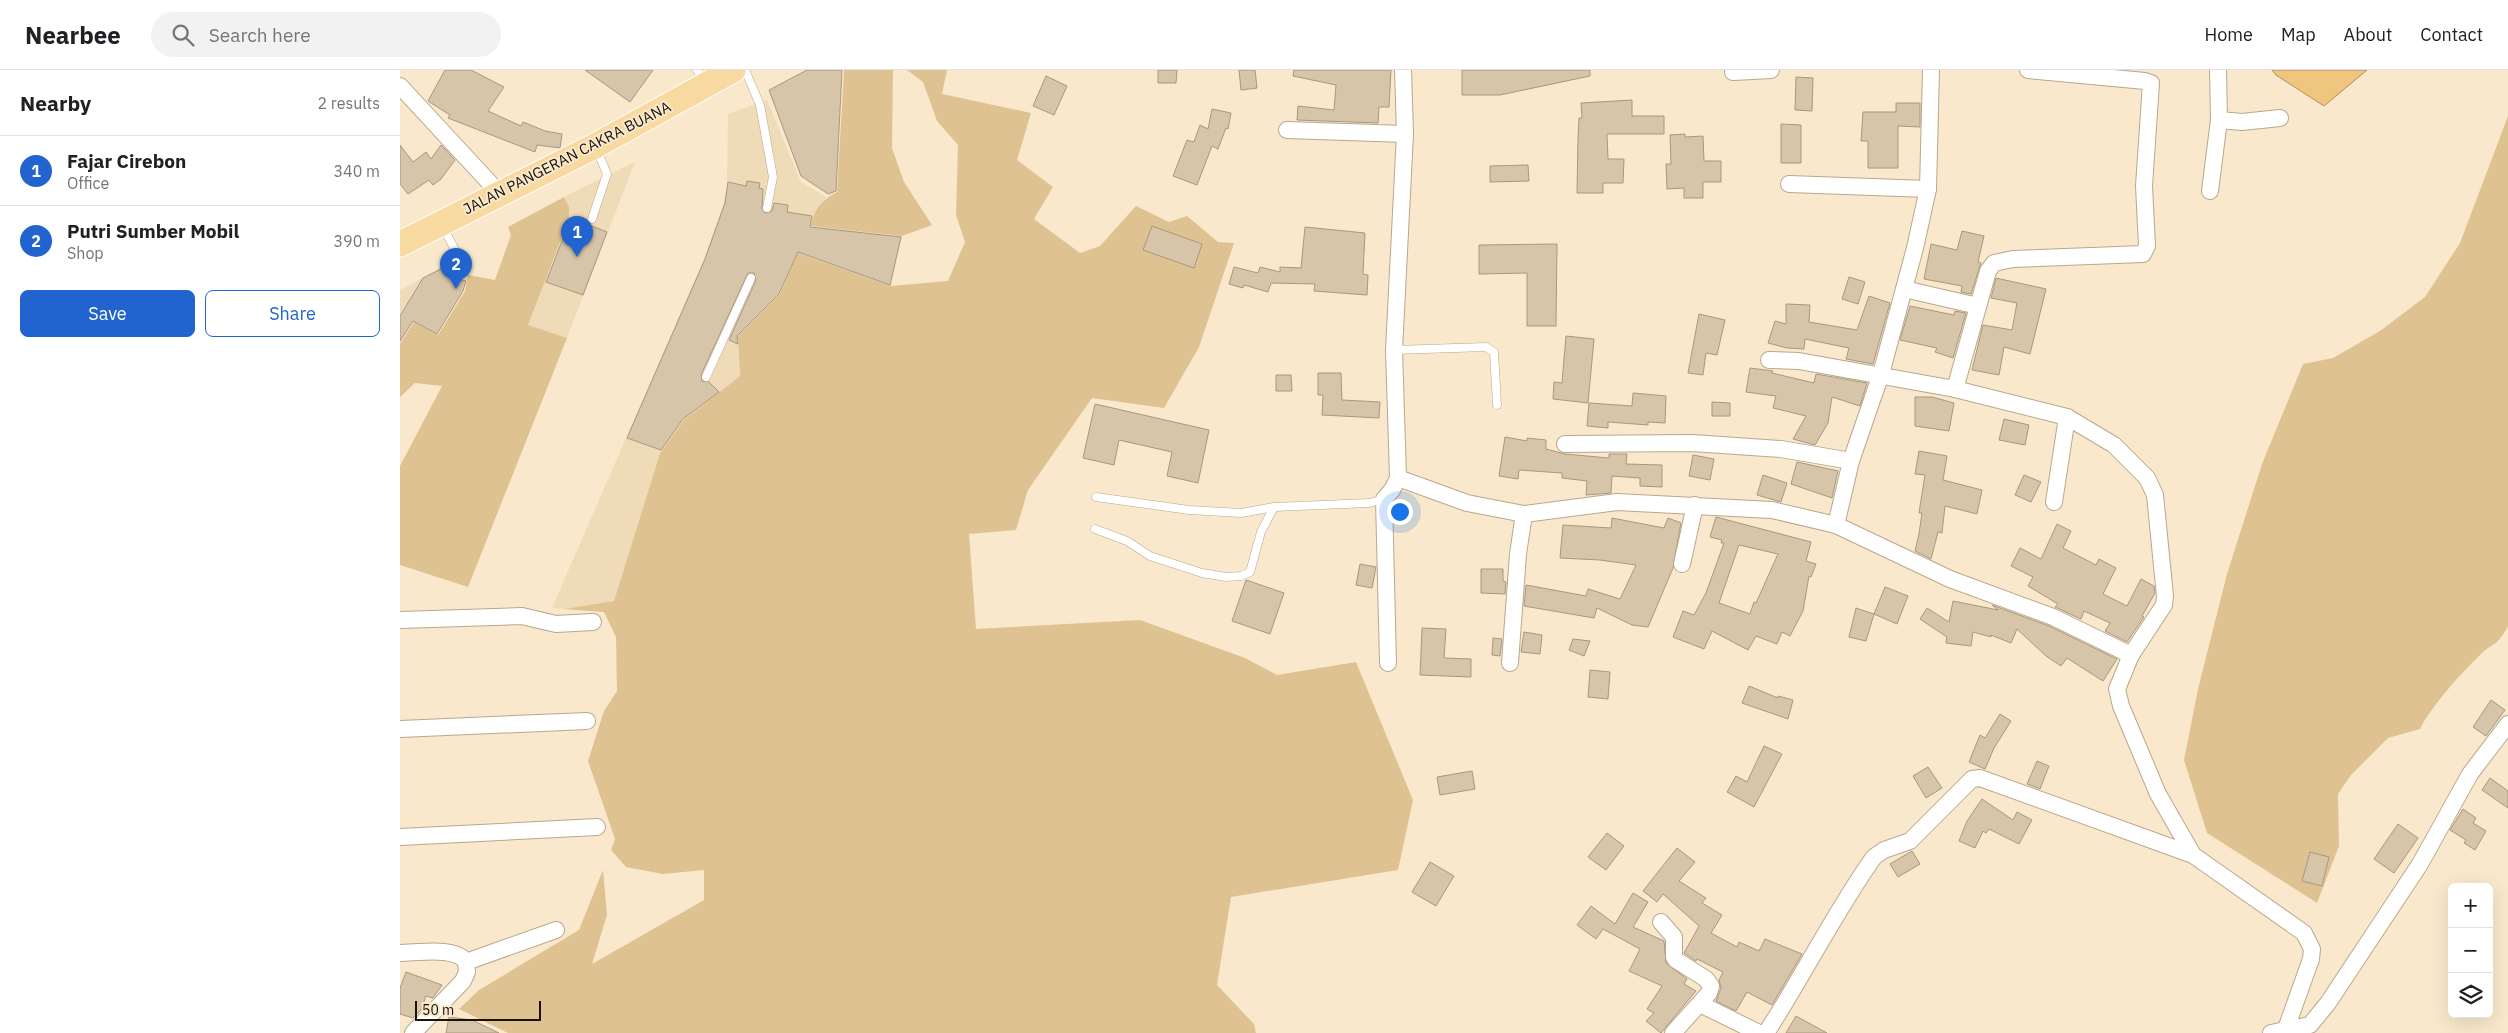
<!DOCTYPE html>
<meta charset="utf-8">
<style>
body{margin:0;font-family:"IBM Plex Sans",sans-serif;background:#f2f2f2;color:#202124}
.controls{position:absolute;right:15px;bottom:15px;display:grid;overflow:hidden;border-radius:8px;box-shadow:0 5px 20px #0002}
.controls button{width:45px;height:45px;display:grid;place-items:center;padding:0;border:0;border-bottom:1px solid #e0e0e0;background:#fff;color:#202124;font:25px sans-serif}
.scale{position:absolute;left:15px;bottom:12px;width:126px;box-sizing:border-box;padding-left:5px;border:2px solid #171107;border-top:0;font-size:14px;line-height:18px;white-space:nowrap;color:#171107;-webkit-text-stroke:4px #f9e8cb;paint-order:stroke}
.you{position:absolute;left:999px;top:441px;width:18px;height:18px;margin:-12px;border:4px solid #fff;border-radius:50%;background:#1a73e8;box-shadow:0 0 0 8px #1a73e833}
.badge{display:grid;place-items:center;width:32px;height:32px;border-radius:50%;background:#2164d0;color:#fff;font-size:16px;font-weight:700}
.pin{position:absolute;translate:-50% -41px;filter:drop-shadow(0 1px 2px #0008)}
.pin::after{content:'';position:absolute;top:26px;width:18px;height:15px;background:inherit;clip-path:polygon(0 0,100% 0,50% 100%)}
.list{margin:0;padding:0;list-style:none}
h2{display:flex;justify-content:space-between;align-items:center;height:65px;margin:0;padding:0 20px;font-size:21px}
h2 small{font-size:16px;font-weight:400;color:#757577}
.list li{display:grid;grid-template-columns:32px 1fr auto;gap:15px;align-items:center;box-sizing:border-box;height:70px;padding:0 20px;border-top:1px solid #e0e0e0}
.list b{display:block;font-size:19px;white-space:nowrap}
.list p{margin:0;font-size:16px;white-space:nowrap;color:#757577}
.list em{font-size:16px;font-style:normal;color:#757577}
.actions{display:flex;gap:10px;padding:15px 20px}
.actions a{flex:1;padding:11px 0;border:1px solid #2164d0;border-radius:8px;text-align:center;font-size:18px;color:#2164d0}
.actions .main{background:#2164d0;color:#fff}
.icon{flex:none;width:28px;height:28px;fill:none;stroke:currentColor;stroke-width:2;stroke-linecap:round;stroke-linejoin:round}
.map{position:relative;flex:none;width:2108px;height:963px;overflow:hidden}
header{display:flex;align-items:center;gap:30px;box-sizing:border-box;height:70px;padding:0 25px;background:#fff;border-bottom:1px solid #e0e0e0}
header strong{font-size:24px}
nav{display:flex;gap:28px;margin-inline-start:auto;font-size:18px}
.search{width:350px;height:45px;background:#f2f2f2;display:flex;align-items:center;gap:12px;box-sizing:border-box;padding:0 18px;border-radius:28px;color:#757577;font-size:19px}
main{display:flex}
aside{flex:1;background:#fff}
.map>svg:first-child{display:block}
.built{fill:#f0dbb8}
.green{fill:#dfc292}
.water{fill:#f0c57d;stroke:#af8f5a}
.building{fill:#d6c5a9;stroke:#a8987d;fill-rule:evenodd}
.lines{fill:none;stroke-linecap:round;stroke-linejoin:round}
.lane-casing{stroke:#b8a88d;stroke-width:9}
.street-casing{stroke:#b8a88d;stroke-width:18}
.primary-casing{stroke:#fff;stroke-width:27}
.lane{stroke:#fff;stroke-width:8}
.street{stroke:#fff;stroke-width:16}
.primary{stroke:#f8d9a0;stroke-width:25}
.labels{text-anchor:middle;stroke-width:4;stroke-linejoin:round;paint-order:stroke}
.street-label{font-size:15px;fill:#171107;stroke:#f9e8cb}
</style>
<header>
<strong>Nearbee</strong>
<div class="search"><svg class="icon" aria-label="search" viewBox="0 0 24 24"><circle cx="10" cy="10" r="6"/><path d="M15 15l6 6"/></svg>Search here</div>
<nav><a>Home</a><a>Map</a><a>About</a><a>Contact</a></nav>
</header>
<main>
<aside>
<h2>Nearby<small>2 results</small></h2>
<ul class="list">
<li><span class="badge">1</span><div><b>Fajar Cirebon</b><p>Office</p></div><em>340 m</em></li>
<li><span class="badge">2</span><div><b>Putri Sumber Mobil</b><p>Shop</p></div><em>390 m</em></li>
</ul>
<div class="actions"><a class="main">Save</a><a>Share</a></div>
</aside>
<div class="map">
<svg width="2108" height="963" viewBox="0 0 2108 963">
<rect width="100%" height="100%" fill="#f9e8cb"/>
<g class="built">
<polygon points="367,30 401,112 426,127 412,147 411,156 502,166 491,216 398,183 380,224 338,266 340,306 284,350 260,383 214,531 164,539 152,538 304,189 324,132 327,114 328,44"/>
<polygon points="235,92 167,268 128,255 169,137 164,127"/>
<polygon points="41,198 43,201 0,274 0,220"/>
</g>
<g class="green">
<path d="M444 0H493L492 78 504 112 532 155 502 166 411 156C413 140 423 129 437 122Z"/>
<polygon points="507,0 547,0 542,24 631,43 617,90 653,117 634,149 680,183 700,176 736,136 769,152 787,146 818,172 834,173 799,277 764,338 692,328 628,420 616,460 569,464 576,559 740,550 845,588 877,605 956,592 1013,730 998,800 831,827 817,915 854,954 856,963 108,963 59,939 79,920 179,860 203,800 207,845 192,894 304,830 304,800 263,804 226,797 211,780 215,769 188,691 204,641 217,621 216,567 204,542 164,539 214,531 260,383 284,350 340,306 338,266 380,224 398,183 491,216 548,211 565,172 556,145 558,75 537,51 523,12"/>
<path d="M2108 46V556C2097 577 2093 572 2079 586 2061 603 2030 638 2020 659L1988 668 1951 705 1938 724 1939 776 1917 833 1807 763 1784 690 1798 619 1827 504 1862 394 1903 294 1933 288 1980 261 2025 227 2060 173Z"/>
<polygon points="164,127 169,137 169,149 128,255 167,268 68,517 0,495 0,396 42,316 15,313 0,327 0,274 14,252 38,265 65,221 68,205 95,210 111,165 108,157"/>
</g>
<polygon class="water" points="1872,0 1967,0 1924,36 1876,5"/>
<g class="building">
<polygon points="45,0 71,0 104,17 88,41 121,56 123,52 145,61 162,64 160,78 137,75 135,82 48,48 50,45 28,31"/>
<polygon points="185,0 253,0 230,32"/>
<polygon points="407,0 442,0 436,121 428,124 401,106 369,20"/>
<polygon points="758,0 777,0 776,13 758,13"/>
<polygon points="839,0 855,0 857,18 841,20"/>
<polygon points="894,0 991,0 989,37 979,37 978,53 897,50 898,36 934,40 936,15 893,6"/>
<polygon points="1062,0 1190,0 1190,6 1100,25 1062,25"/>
<polygon points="646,6 667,16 654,45 633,36"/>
<polygon points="1396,7 1413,8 1412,41 1395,40"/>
<polygon points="1232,30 1232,46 1264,46 1264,64 1207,64 1208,89 1224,89 1223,113 1203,113 1203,123 1177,123 1178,69 1179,48 1182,48 1181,33"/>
<polygon points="1496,33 1520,33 1520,57 1498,56 1498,98 1468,98 1468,71 1461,71 1463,42 1496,42"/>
<polygon points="812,39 831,43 828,59 826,58 818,79 812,76 797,115 773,106 787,70 794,72 800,55 808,59"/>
<polygon points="1381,54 1401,55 1401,93 1381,93"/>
<polygon points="1285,64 1285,67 1303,66 1304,91 1321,91 1321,112 1303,112 1303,128 1284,128 1284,118 1267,119 1266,94 1271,94 1270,65"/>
<polygon points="0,75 13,92 26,82 31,89 41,75 55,90 41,109 33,115 29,110 8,124 0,114"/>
<polygon points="1128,95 1129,111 1090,112 1090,96"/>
<polygon points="347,111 360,113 359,118 363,119 362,139 365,143 372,141 374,133 388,135 387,142 412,146 410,157 501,167 490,215 398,182 379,224 337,266 338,274 329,270 356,210 354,203 348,203 301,305 302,311 309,312 319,322 283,349 261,380 227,368 305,189 325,133 328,112 346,116"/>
<polygon points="171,148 207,162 183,225 146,212"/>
<polygon points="752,156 802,174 794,198 743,180"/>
<polygon points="905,157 965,163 963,204 968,205 967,225 914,221 915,214 871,213 868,222 844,215 843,218 829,214 834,197 858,203 860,197 880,202 880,197 901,198"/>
<polygon points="1562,161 1584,166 1578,192 1581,193 1571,224 1561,222 1562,216 1524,209 1531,174 1557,180"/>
<polygon points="1157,174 1156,256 1127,256 1127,203 1079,204 1079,175"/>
<polygon points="41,199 55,208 66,211 63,221 37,264 13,251 0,271 0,246 23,208"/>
<polygon points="1449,207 1465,212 1458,234 1442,229"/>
<polygon points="1596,208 1646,219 1630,284 1604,277 1599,305 1572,300 1583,255 1612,260 1617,233 1591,228"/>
<polygon points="1469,226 1490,233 1473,294 1446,289 1449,278 1405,269 1404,279 1387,278 1368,273 1375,251 1386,254 1386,234 1410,235 1409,252 1457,260"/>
<polygon points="1510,236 1554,245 1555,241 1566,243 1553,288 1535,282 1537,278 1500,270"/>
<polygon points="1299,244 1325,250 1317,285 1306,283 1303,305 1288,303"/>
<polygon points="1166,266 1194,269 1188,333 1153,329 1154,312 1162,313"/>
<polygon points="1350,298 1373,301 1372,303 1414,313 1416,304 1467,313 1460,336 1432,327 1428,353 1415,375 1393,369 1406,346 1373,338 1376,326 1346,322"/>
<polygon points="918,303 941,303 942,330 980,332 979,348 922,345 923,325 918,325"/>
<polygon points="876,305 891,305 892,321 876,321"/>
<polygon points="1233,323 1266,326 1265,353 1248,352 1248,355 1208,352 1208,358 1187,356 1189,333 1232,336"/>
<polygon points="1515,327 1532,327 1554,333 1549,361 1515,356"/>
<polygon points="1312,332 1330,333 1330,346 1312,346"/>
<polygon points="695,334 809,360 798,413 767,406 772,382 719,370 714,395 683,388"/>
<polygon points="1604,349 1629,355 1625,375 1599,370"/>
<polygon points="1105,367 1127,371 1127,368 1146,370 1146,379 1165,384 1209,388 1209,384 1227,384 1226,394 1262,395 1262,417 1240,416 1240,408 1212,406 1211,423 1186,425 1187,411 1162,408 1162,403 1119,400 1118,409 1099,406"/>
<polygon points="1519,381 1547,386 1543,410 1582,420 1577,444 1545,436 1542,463 1538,462 1531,489 1515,481 1519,464 1522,443 1519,443 1525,405 1515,404"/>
<polygon points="1293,385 1314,389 1310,410 1289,406"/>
<polygon points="1397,392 1438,401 1432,428 1391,414"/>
<polygon points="1363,405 1387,413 1381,432 1357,425"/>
<polygon points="1624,405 1641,412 1631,432 1615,425"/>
<path d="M1316 447 1411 472 1406 491 1416 494 1411 507 1409 506 1403 541 1390 566 1382 562 1377 574 1356 566 1348 580 1312 561 1304 579 1273 567 1283 541 1294 545 1306 523 1324 473H1321L1322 470 1310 467ZM1339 475 1378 484 1356 533 1354 532 1350 544 1319 533Z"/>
<polygon points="1212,448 1264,458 1268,448 1281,453 1273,498 1248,557 1232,555 1197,538 1194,548 1124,536 1126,515 1186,526 1188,519 1220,529 1236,495 1200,490 1160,488 1163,455 1211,458"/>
<polygon points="1657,454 1671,461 1663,478 1696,495 1699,489 1716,498 1703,524 1727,536 1741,509 1754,516 1755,523 1742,546 1744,547 1727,572 1705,561 1710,553 1684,541 1681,549 1655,537 1658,534 1628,516 1633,507 1611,496 1620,478 1641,489"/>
<polygon points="960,494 976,497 972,518 956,515"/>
<polygon points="1081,499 1103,499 1103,511 1106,512 1105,524 1081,523"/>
<polygon points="846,510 884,523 870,564 832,551"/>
<polygon points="1485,517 1508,526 1497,554 1474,544"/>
<polygon points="1553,531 1598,540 1592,535 1649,556 1717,589 1703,611 1667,588 1661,596 1646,586 1617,559 1611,573 1591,565 1591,567 1573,562 1571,576 1546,573 1547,567 1520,549 1527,538 1549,552"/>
<polygon points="1456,538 1474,544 1466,571 1449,567"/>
<polygon points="1022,558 1046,559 1044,588 1071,589 1071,607 1020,605"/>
<polygon points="1124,562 1142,565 1140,584 1121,582"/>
<polygon points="1093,568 1102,569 1100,586 1092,585"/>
<polygon points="1173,569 1190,571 1184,586 1169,580"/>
<polygon points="1190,600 1210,602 1208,629 1188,627"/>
<polygon points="1349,616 1378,628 1378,626 1393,630 1388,649 1342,633"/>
<polygon points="2091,630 2105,640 2086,666 2073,657"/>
<polygon points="1600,644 1611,651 1594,678 1585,699 1569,692 1580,665 1585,668"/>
<polygon points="1364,676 1382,684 1354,737 1327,722 1336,706 1347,712"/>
<polygon points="1637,691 1649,696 1640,719 1627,714"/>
<polygon points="1528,697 1542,718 1526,728 1513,706"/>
<polygon points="1072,701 1075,719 1040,725 1037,707"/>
<polygon points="2090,708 2108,721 2108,738 2082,720"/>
<polygon points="1582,729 1613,750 1617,742 1632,750 1619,774 1589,759 1586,763 1583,761 1575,778 1559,771 1567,751"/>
<polygon points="2063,739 2076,748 2073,753 2086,761 2075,780 2064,773 2066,770 2050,760"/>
<polygon points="1998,754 2018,768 1994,803 1974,789"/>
<polygon points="1207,763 1224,776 1206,800 1188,787"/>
<polygon points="1277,778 1295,792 1279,811 1306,828 1302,833 1322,845 1311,863 1337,877 1339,872 1359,881 1365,869 1402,884 1372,935 1347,922 1336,941 1316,931 1321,918 1319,910 1323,902 1297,889 1296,891 1284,883 1299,856 1263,824 1257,832 1243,821"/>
<polygon points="1512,781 1520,794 1498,807 1490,794"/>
<polygon points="1910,782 1929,787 1922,816 1902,811"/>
<polygon points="1030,792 1054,806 1036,836 1012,822"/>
<polygon points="1233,823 1248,832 1233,857 1264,871 1266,893 1287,909 1284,914 1296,921 1261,963 1246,951 1254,943 1247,939 1262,916 1229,901 1240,879 1203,859 1196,869 1177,855 1191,836 1215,854"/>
<polygon points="6,902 42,915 33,928 26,926 21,940 13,948 0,944 0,918"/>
<polygon points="1396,946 1427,963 1386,963"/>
<polygon points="49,947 72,950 99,963 46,963"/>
</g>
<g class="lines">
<defs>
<g id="lane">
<polyline points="297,0 304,12"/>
<polyline points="345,0 360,35 373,107 367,138"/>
<polyline points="192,149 207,104 197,80"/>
<polyline points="43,157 55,180 58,203"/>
<polyline points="994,280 1086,277 1094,282 1097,335"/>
<polyline points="306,307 351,208"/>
<polyline points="696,427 789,440 841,443 874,437 969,433 984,429"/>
<polyline points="695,459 727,471 750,486 802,503 826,507 841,506 850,502 861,462 874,437"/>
</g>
<g id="street">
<polyline points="1003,0 1005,64 994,280 998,408 1067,433 1124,444 1217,432 1372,440 1436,455 1451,391 1481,304 1515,178 1528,119 1531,0"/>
<polyline points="1628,0 1745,11 1751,13 1744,116 1747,176 1743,184 1613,189 1594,193 1588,201 1555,319 1667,347 1654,432"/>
<polyline points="1333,2 1371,0"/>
<polyline points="0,16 100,124"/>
<polyline points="1819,50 1842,52 1880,48"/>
<polyline points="887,60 1005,64"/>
<polyline points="1389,114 1528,119"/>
<polyline points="1810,121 1819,50 1818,0"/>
<polyline points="1504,219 1578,236"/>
<polyline points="1369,290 1399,291 1555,319"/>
<polyline points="1667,347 1714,375 1747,408 1755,425 1765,526 1764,535 1731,585"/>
<polyline points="1165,374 1292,373 1381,379 1451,391"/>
<polyline points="1436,455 1550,509 1653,547 1731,585 1717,619 1721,636 1758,724 1793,785"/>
<polyline points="1282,494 1295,435"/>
<polyline points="0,550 122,546 156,554 193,552"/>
<polyline points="988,593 984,429 992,420 998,408"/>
<polyline points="1110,593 1118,484 1124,444"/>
<polyline points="0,659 187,651"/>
<polyline points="0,767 197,757"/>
<polyline points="1261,852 1274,867 1274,887 1276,890 1306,909 1311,916 1309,923 1273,963"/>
<path d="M0 883C18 883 56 876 66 892L156 860"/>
<polyline points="1300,934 1359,963"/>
<polyline points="13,963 63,911 67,902 66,892"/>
<path d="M1366 963C1404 905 1434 843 1474 787L1484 780 1510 771 1572 709 1580 708 1793 785 1904 863 1912 879 1911 889 1886 959"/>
<polyline points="1871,963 1910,955 1928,933 2020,794 2070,704 2108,654"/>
</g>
<polyline id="primary" points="0,174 195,76 333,0"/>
</defs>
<use href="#lane" class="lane-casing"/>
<use href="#street" class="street-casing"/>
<use href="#primary" class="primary-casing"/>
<use href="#lane" class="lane"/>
<use href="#street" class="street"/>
<use href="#primary" class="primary"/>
</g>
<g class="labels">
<g class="street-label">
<text transform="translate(167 88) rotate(-27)" y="5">JALAN PANGERAN CAKRA BUANA</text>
</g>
</g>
</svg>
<div class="controls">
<button>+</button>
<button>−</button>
<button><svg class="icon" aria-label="layers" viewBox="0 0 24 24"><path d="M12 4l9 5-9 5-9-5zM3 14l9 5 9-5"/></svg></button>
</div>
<div class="scale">50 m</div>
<div class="you"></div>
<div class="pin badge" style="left:177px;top:187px">1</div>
<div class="pin badge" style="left:56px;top:219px">2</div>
</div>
</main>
